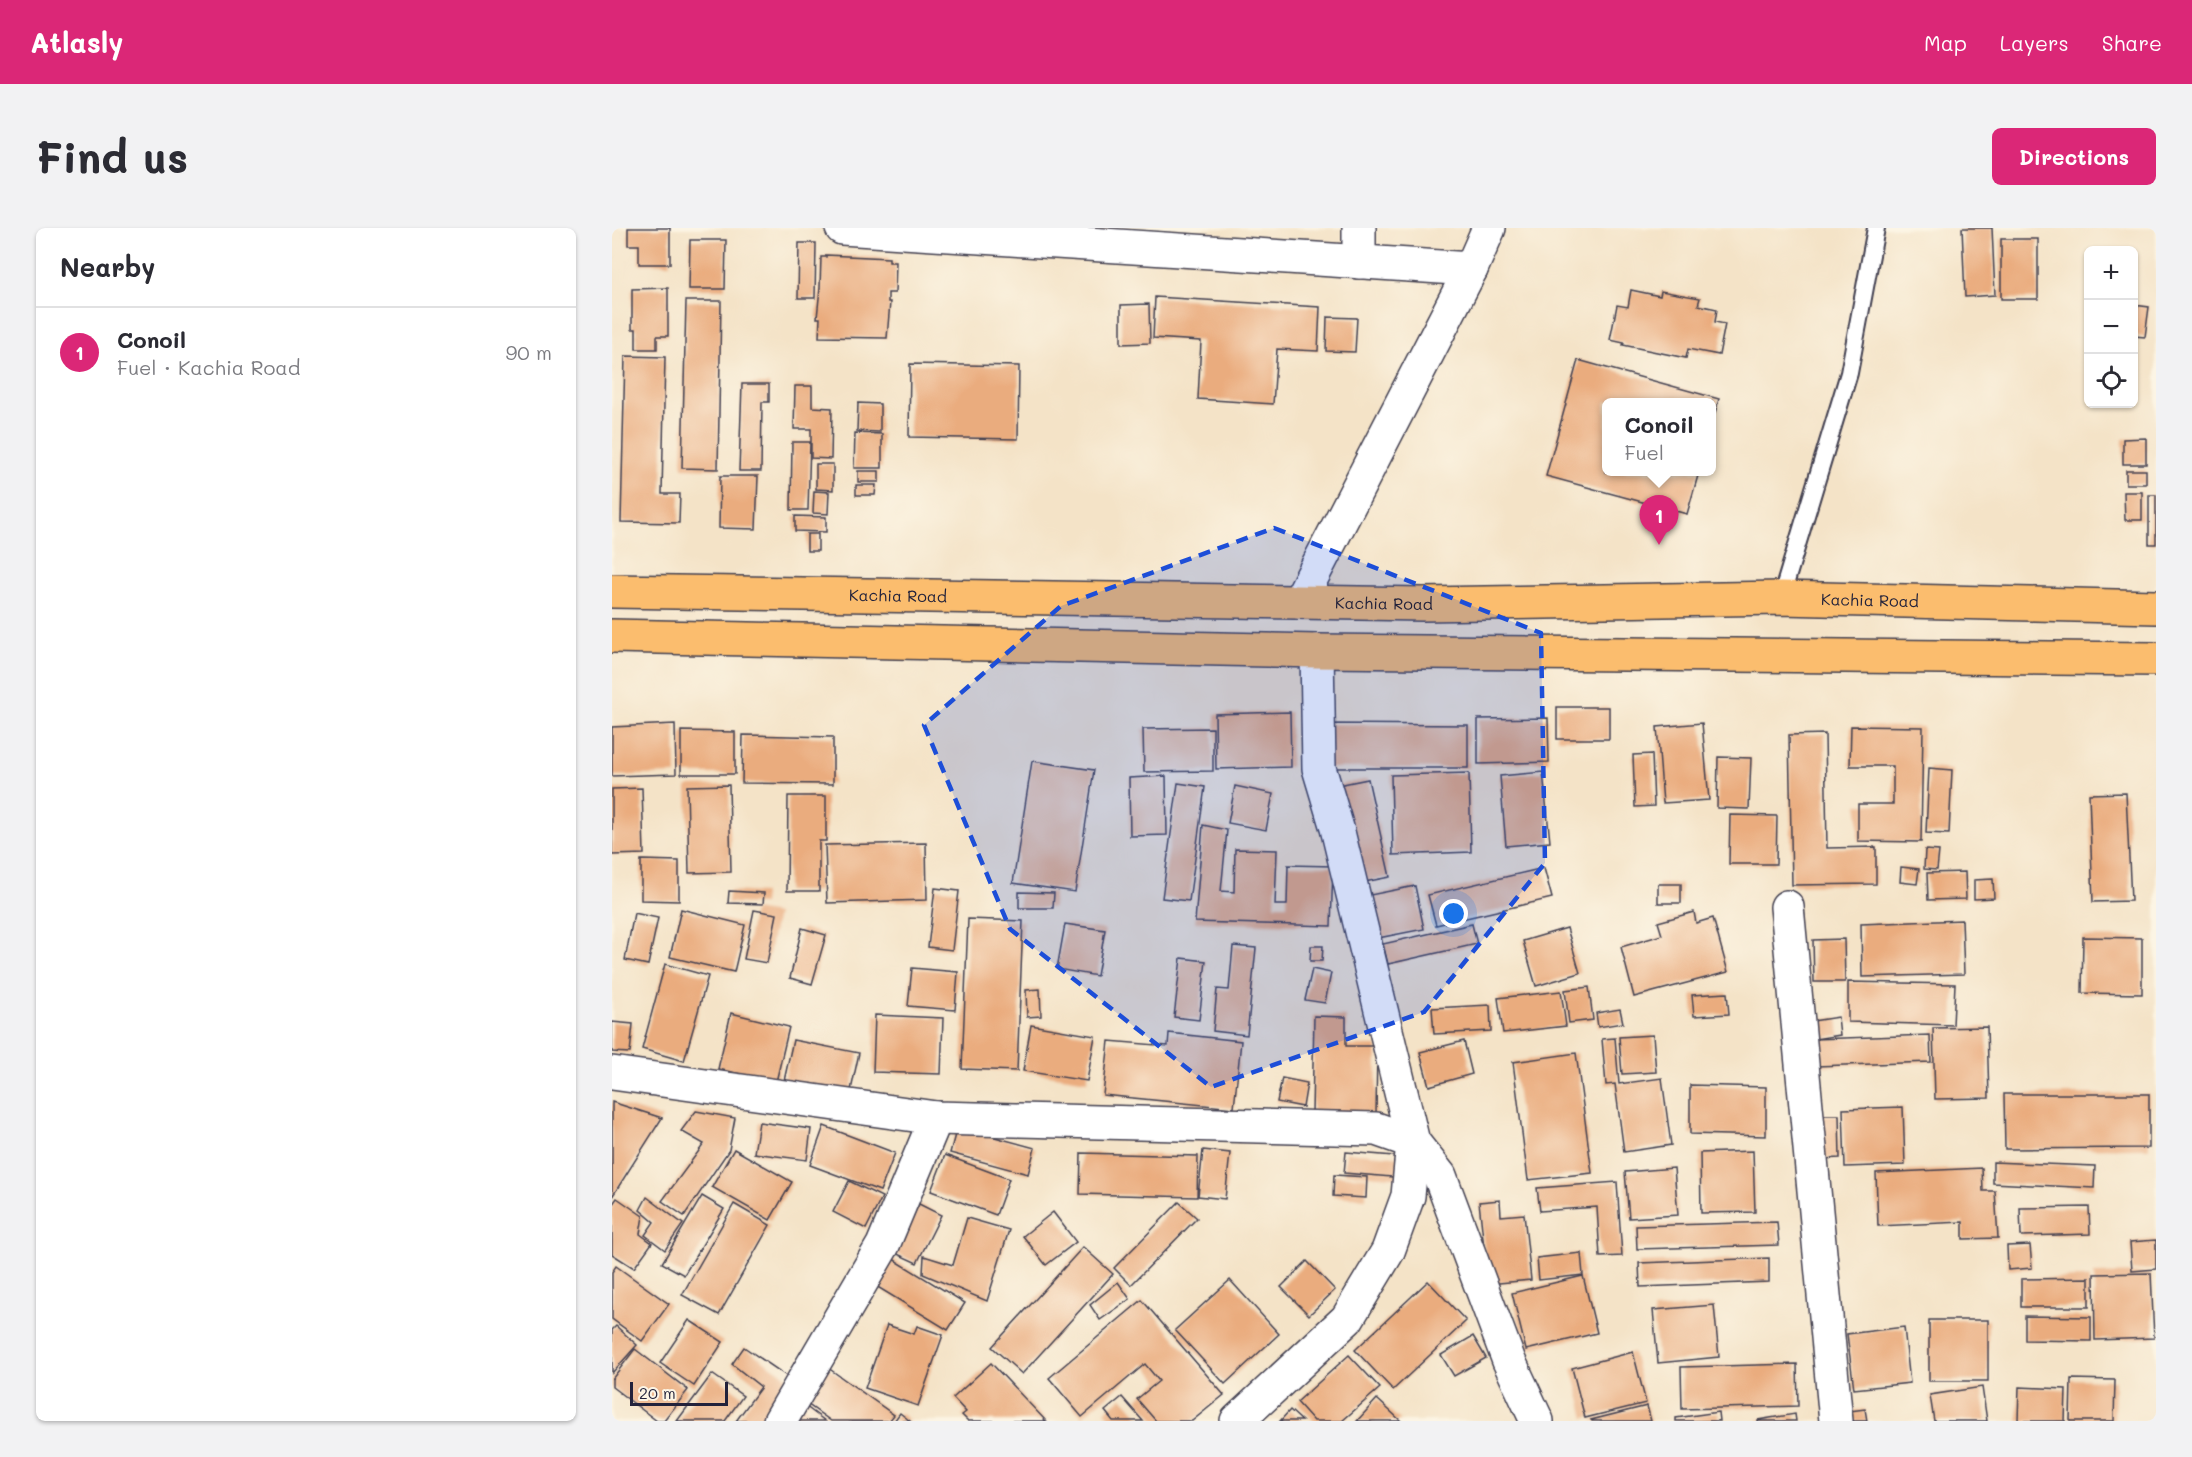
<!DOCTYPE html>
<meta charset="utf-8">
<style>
body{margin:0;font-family:Mali,sans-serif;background:#f2f2f3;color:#2b2b33}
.controls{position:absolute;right:18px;top:18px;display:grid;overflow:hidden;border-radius:9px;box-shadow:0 2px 4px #0004}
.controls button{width:54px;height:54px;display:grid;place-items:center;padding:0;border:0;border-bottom:2px solid #e1e1e2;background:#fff;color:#2b2b33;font:30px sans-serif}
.scale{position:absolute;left:18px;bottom:15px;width:98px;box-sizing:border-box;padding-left:6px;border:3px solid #22223b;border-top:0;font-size:16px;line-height:21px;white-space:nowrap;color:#22223b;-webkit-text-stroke:4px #fcf5e5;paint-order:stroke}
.you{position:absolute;left:842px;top:686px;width:21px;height:21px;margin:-15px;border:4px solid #fff;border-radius:50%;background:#1a73e8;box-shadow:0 0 0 9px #1a73e833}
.badge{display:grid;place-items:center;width:39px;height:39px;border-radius:50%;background:#db2777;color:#fff;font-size:20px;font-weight:700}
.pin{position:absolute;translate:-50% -50px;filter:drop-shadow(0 2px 3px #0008)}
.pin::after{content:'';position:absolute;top:32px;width:21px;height:18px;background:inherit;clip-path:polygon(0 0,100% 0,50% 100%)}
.popup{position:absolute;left:990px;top:170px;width:114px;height:78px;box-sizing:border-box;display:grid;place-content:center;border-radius:9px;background:#fff;filter:drop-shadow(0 2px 4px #0005);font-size:20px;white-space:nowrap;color:#7c7c81}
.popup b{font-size:22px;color:#2b2b33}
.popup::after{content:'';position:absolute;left:50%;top:100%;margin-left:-12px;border:12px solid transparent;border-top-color:#fff}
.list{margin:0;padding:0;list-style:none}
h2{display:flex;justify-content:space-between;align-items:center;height:78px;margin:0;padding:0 24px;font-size:26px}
h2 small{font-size:20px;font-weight:400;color:#7c7c81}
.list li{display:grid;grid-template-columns:39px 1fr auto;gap:18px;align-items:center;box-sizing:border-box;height:90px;padding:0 24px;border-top:2px solid #e1e1e2}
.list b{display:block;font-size:22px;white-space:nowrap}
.list p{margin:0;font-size:20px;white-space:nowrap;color:#7c7c81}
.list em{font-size:20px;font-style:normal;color:#7c7c81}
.icon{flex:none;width:33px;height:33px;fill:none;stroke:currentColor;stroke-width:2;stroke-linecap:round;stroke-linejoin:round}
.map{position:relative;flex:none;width:1544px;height:1193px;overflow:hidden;border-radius:9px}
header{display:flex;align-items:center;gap:36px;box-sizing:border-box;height:84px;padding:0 30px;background:#db2777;color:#fff}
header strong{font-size:28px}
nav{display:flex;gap:33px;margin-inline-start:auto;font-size:21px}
.intro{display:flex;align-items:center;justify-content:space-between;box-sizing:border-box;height:144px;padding:0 36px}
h1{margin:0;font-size:42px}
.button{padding:15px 27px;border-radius:9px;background:#db2777;color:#fff;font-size:21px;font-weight:700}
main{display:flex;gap:36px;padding:0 36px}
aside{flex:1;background:#fff;border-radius:9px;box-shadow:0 2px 4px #0004}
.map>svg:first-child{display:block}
.building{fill:#eaac7e}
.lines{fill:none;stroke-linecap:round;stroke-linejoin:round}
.service-casing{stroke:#423f50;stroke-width:20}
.minor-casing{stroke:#423f50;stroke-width:36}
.trunk-casing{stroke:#423f50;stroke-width:36}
.service{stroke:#fff;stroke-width:16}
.minor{stroke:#fff;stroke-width:33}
.trunk{stroke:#fbbd6e;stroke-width:33}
.marked{fill:#1d4ed8;fill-opacity:0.2;stroke:#1d4ed8;stroke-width:4.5;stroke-dasharray:12 8;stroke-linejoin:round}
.labels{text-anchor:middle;stroke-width:4.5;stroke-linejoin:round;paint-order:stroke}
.street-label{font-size:16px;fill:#22223b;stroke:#fcf5e5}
</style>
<header>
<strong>Atlasly</strong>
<nav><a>Map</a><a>Layers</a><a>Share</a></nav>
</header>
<div class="intro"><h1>Find us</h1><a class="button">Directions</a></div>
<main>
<aside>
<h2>Nearby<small></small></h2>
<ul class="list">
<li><span class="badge">1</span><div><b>Conoil</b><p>Fuel · Kachia Road</p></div><em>90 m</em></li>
</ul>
</aside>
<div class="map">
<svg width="1544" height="1193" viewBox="0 0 1544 1193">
<rect width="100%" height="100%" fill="#fcf5e5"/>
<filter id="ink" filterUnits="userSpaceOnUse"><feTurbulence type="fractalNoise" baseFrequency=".0167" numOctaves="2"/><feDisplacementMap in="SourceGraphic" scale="12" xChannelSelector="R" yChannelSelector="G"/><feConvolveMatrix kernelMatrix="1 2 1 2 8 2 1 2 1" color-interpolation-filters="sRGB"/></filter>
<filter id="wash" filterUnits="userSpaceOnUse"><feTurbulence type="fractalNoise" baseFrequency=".008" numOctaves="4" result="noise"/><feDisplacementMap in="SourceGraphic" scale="24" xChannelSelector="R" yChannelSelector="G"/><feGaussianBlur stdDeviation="1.35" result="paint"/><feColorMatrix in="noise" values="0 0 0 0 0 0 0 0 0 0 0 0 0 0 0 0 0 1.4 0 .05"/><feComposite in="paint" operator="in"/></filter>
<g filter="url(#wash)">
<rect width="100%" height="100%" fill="#f4e3c7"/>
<g id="blocks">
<g class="building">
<polygon points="16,0 58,0 58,36 27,36 27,17 16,17"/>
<polygon points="1350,0 1380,0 1383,67 1353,69"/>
<rect x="1389" y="11" width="37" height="60"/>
<polygon points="78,12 114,12 113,61 77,61"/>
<polygon points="187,15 204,15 203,70 186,70"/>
<polygon points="214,27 277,30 277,34 284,34 283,65 276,65 276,74 278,74 275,110 207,109 208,90 205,90 208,60 209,29 214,29"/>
<polygon points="56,60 56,108 45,108 45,121 24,121 24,101 20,101 20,61"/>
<polygon points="1019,62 1048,68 1049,63 1088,70 1086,77 1105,81 1103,94 1113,96 1107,127 1076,121 1074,130 1011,117 1012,115 998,112 1005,77 1016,79"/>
<polygon points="543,69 708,79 706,123 665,121 661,176 586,171 589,113 541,110"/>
<polygon points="74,73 109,73 106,241 70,240"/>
<polygon points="537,76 538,115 509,116 509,77"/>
<polygon points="1522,77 1537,79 1533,109 1522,108"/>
<polygon points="715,89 745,90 743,124 714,123"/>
<polygon points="13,128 53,129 50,266 68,266 67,295 9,294"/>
<polygon points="966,132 1107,171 1100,195 1100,174 994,174 994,244 1087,244 1075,286 934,248"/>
<polygon points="298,136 407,138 406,211 297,209"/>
<polygon points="130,156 157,156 157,174 150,174 149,243 127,243"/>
<polygon points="183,158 200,158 200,179 220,180 219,231 199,230 199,201 182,201"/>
<polygon points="246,175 268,176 268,204 245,203"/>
<polygon points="243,205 270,206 270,240 242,240"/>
<polygon points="1534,210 1534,236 1511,236 1511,211"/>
<polygon points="180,214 198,214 196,282 179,282"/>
<polygon points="204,236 221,236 221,262 204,261"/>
<rect x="1514" y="242" width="20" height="14"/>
<rect x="246" y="243" width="21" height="11"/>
<polygon points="108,248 146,248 144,301 107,300"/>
<polygon points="244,257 264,257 263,267 244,267"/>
<polygon points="202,263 217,264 216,286 201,285"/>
<polygon points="1512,264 1530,264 1530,292 1513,292"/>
<rect x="1537" y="267" width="7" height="49"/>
<polygon points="183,288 214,289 214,304 183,303"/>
<rect x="195" y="306" width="11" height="17"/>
<rect x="945" y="479" width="52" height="32"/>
<polygon points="678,484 679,539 604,541 603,486"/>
<polygon points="936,490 937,534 866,536 866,491"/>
<polygon points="1090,495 1097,572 1051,575 1045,499"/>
<polygon points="63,496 64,546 0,548 0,499"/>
<polygon points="713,496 856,497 856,540 713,540"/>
<polygon points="1239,498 1311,499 1309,614 1246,613 1246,576 1281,576 1281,538 1238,538"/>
<polygon points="601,500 601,543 532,544 531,501"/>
<polygon points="69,503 123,504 123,546 69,546"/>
<polygon points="1213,506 1215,620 1264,619 1264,656 1180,657 1177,507"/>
<polygon points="131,507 221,509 221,556 130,555"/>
<polygon points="1040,526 1042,578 1023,579 1021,527"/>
<polygon points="1106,529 1139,530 1137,581 1105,580"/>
<polygon points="420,533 482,542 463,664 401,655"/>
<polygon points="1317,540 1340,542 1337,606 1314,605"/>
<polygon points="931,544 938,614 894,618 888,548"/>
<polygon points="857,545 859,624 781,627 779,547"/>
<polygon points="554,548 555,607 518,608 517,550"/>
<polygon points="756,551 778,649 742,656 721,558"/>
<polygon points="566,555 593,559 577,673 550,670"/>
<polygon points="117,557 119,644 77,645 75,558"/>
<polygon points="623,558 661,566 654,602 616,595"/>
<polygon points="30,560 32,626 0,627 0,561"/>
<polygon points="1514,565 1519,673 1481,674 1477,566"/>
<polygon points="176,568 214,568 214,613 207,613 207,663 175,663"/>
<polygon points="1118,587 1165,588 1164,636 1117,636"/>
<polygon points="591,597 615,602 609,663 622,664 623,621 665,622 663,677 675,677 676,637 721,638 719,698 583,694"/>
<polygon points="314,615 315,672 215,675 213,617"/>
<polygon points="1313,622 1327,623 1325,642 1312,641"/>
<polygon points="29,632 67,633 67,673 29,672"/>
<polygon points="1289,639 1307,641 1305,656 1288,654"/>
<polygon points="932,640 940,670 824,697 816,667"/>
<polygon points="1353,644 1354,671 1316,672 1315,645"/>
<polygon points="1381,651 1382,670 1362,671 1362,652"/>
<rect x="1046" y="656" width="23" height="19"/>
<polygon points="803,658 812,701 766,710 758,667"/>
<polygon points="323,660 347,663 340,722 316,719"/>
<polygon points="117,663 152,665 151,676 116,675"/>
<polygon points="407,664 442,665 441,680 407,680"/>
<polygon points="69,681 133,697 122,744 58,729"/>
<polygon points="142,682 165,686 155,735 132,731"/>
<polygon points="1082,684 1084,695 1101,690 1116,744 1022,769 1009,719 1050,707 1046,694"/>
<polygon points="22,685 46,690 36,737 13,732"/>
<polygon points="356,691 411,693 405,843 350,841"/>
<polygon points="1350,692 1352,746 1250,749 1249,696"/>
<polygon points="453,696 493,702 485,748 445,741"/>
<polygon points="860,696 865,716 776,736 771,716"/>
<polygon points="190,700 214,707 200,756 178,750"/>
<polygon points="955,700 968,745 924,758 911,713"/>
<polygon points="1471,709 1530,710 1530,766 1470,765"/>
<polygon points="1232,711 1233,754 1202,754 1201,712"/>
<polygon points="621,718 644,720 635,807 601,803 605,761 617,762"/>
<polygon points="699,718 711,718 710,733 698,733"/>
<polygon points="569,730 594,733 587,792 562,789"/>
<polygon points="53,736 96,748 72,833 30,821"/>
<polygon points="300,740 346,744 343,782 296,778"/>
<polygon points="700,741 719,745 713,775 693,772"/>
<polygon points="1236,754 1343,756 1341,797 1236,794"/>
<polygon points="977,759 981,792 957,795 953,762"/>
<polygon points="428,761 429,788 415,789 414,762"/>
<polygon points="949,763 954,798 891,805 886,770"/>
<polygon points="1115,765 1117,786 1082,788 1080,767"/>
<polygon points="878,777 879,803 822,806 820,780"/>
<polygon points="1008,781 1011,795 986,799 984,785"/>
<polygon points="119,785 177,799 164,854 106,841"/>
<polygon points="263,787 331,790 329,846 261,844"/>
<polygon points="702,788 734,789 734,818 765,818 764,886 700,885"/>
<polygon points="1226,789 1228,807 1203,811 1201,793"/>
<polygon points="0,794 21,796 18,825 0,824"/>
<polygon points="419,797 483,808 475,853 411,843"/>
<polygon points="1375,799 1377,870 1323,871 1321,800"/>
<polygon points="557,805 629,813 622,880 491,867 497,813 556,818"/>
<polygon points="1041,807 1044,844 1010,846 1007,809"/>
<polygon points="1318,807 1319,834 1204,838 1203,811"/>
<polygon points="1003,810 1007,856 1050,850 1059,917 1012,924 1003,856 994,857 990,811"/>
<polygon points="181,812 247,825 238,867 172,853"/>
<polygon points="852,813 860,846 817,858 808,824"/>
<polygon points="964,825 980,945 916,952 901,834"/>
<polygon points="670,850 695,855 691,879 665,874"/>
<polygon points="1078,857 1154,859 1154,908 1078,906"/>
<polygon points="1392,866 1537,866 1537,920 1393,921"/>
<polygon points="0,874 50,890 0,969"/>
<polygon points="1291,879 1293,937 1233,939 1231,881"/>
<polygon points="84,883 123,890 117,922 72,988 50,973 92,916 69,903"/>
<polygon points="1208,887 1227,887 1228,930 1209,931"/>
<polygon points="147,894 199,901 195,932 142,925"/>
<polygon points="212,898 283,925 268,963 198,937"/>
<polygon points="345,899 423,920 416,946 338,925"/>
<polygon points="122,921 180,954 158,992 100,959"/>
<polygon points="591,922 618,925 613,971 586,968"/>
<polygon points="1141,923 1143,984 1089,985 1088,925"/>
<polygon points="734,924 794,929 792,950 732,945"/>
<polygon points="469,925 586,928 585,969 468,966"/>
<polygon points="333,927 397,951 384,987 319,963"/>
<polygon points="1381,934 1483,938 1482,960 1381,955"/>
<polygon points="1062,940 1066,987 1017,990 1013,944"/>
<polygon points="1370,940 1371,963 1383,963 1386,1010 1351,1011 1351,994 1266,998 1264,945"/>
<polygon points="722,947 755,949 754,970 721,968"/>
<polygon points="237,953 270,969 254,1001 221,984"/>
<polygon points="1005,954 1010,1028 988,1029 985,979 928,983 925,960"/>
<polygon points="90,968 112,981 72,1047 50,1035"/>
<polygon points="35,969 71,996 53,1022 33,1007 42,994 28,982"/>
<polygon points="5,970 31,988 28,1006 40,1015 22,1040 0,1026 0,977"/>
<polygon points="888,972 889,988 912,986 919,1052 876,1056 867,974"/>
<polygon points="567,974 585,990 519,1057 502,1040"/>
<polygon points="122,976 158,997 107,1087 70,1067"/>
<polygon points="307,976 329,987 305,1035 283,1025"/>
<polygon points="1477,979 1478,1006 1409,1008 1408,980"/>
<polygon points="441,984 464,1014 434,1037 411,1008"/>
<polygon points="355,990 397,1002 375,1073 311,1046 312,1028 341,1037"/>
<polygon points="1165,994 1167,1017 1025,1021 1024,998"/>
<polygon points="1544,1012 1544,1041 1520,1043 1518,1014"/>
<polygon points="1418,1017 1420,1040 1396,1042 1395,1018"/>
<polygon points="471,1019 501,1046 410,1146 380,1119"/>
<polygon points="969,1025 971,1047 927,1052 925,1030"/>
<polygon points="276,1028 353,1075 336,1102 259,1055"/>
<polygon points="1157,1030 1157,1054 1028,1059 1027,1035"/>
<polygon points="695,1033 723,1062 697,1087 669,1059"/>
<polygon points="4,1038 57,1076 30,1113 0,1091 0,1044"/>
<polygon points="1539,1045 1542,1110 1483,1112 1482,1046"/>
<polygon points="971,1048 985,1105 914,1122 900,1065"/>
<polygon points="1477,1050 1477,1079 1409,1079 1409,1051"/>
<polygon points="618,1052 667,1106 613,1156 563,1102"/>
<polygon points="816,1053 854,1093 781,1162 743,1122"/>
<polygon points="506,1054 518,1071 488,1092 478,1077"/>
<polygon points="530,1072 612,1167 580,1193 544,1193 525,1171 547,1153 533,1136 470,1189 437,1150"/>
<polygon points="1102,1077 1107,1129 1046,1135 1041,1082"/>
<polygon points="1413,1088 1479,1089 1479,1113 1413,1112"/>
<polygon points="77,1092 111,1114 82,1158 48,1135"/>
<rect x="1317" y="1092" width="59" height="61"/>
<polygon points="275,1097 302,1106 305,1098 331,1107 306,1178 253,1160"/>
<polygon points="4,1098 25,1117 0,1145 0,1102"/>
<polygon points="1292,1099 1298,1155 1242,1161 1235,1106"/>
<polygon points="861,1108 874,1130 842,1148 829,1127"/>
<polygon points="132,1119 189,1158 163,1193 124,1193 149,1159 120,1136"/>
<polygon points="23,1121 76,1162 52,1193 45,1193 0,1159 0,1151"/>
<polygon points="1021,1124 1034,1175 973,1190 960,1140"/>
<polygon points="737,1127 768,1160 730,1193 702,1193 685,1174"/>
<polygon points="379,1135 434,1193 356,1193 350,1187 354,1184 341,1170"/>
<polygon points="1185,1136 1186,1178 1070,1181 1069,1139"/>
<polygon points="212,1137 282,1187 277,1193 219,1193 188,1171"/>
<polygon points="100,1146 131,1168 113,1193 65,1193"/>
<polygon points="1459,1151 1503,1152 1502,1193 1458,1193"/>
<polygon points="1370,1159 1375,1193 1322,1193 1318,1167"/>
<polygon points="1407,1159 1454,1161 1453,1193 1406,1193"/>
<polygon points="510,1169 531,1193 501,1193 493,1183"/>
<polygon points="765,1171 789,1193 745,1193"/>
<polygon points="189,1175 213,1193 175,1193"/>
<polygon points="1035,1178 1039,1193 980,1193 979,1192"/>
<polygon points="1253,1181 1255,1193 1231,1193 1230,1184"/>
<polygon points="678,1182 690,1193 668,1193"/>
<polygon points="1106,1184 1107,1193 1064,1193 1064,1190"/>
<polygon points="288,1185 298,1193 282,1193"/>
<polygon points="1183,1186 1184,1193 1146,1193 1146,1192"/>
</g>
</g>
</g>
<g filter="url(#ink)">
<use href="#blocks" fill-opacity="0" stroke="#423f50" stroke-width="1.5"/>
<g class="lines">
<defs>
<polyline id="service" points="1169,370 1237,145 1264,0"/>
<g id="minor">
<polyline points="230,0 859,41"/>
<polyline points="747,34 747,0"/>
<polyline points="687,374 859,41 877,0"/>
<polyline points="705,423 707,540 725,600 801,914 828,948 897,1133 925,1193"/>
<polyline points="1175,679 1224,1193"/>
<polyline points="0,845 324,890 764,901 801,914 796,968 776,1023 735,1091 625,1193"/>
<polyline points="168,1193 271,1017 324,890"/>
</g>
<g id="trunk">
<path id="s1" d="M0 363 811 376 1169 370 1544 379"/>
<polyline points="0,408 705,423 1544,431"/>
</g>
</defs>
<use href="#service" class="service-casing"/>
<use href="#minor" class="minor-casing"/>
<use href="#trunk" class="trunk-casing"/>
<use href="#service" class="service"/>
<use href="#minor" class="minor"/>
<use href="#trunk" class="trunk"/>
</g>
</g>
<path class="marked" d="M662 300 929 405 933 635 812 784 599 859 398 701 312 497 449 378Z"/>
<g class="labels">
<g class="street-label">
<text dy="6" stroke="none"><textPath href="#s1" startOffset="286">Kachia Road</textPath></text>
<text dy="6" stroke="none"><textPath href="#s1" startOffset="1258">Kachia Road</textPath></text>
<text dy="6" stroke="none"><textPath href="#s1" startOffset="772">Kachia Road</textPath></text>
</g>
</g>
</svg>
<div class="controls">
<button>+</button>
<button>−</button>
<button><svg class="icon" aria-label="locate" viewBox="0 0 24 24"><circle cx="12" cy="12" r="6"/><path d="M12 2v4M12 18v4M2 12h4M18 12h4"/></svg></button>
</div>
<div class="scale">20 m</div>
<div class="you"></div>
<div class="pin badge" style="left:1047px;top:317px">1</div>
<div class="popup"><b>Conoil</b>Fuel</div>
</div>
</main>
